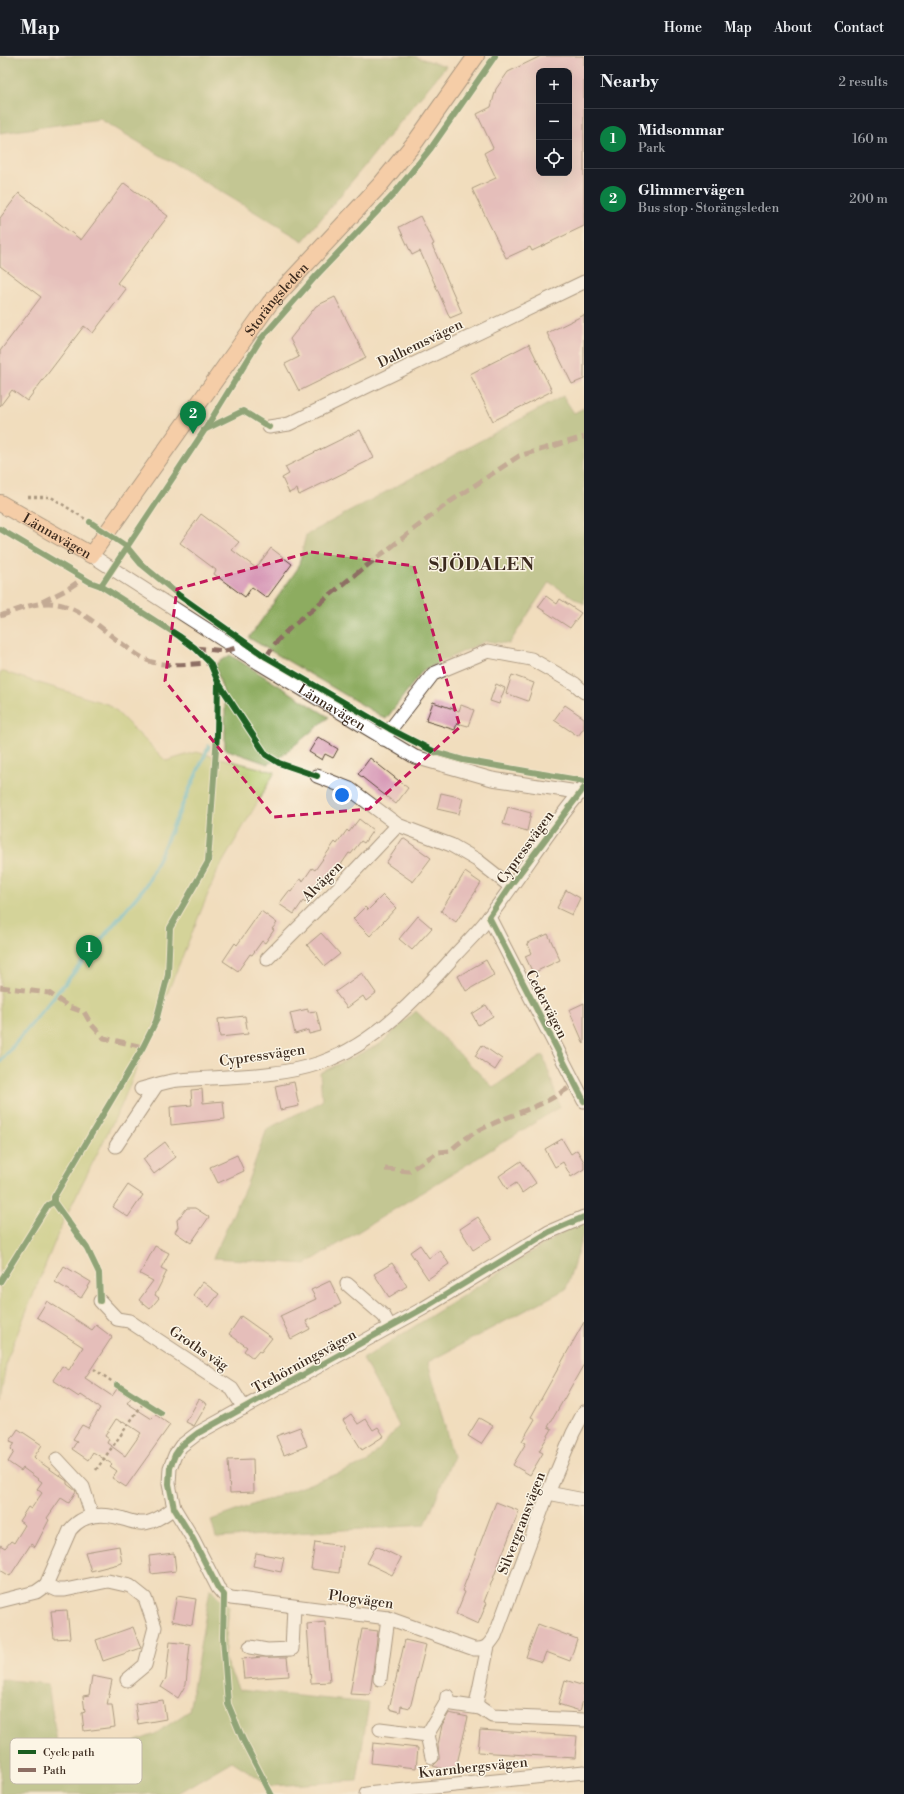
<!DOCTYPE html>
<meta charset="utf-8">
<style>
body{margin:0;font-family:"Libre Bodoni",serif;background:#20242c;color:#f1f3f6}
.controls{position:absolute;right:12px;top:12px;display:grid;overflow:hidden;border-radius:8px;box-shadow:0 4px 16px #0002}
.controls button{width:36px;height:36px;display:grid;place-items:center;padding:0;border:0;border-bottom:1px solid #363941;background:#171b24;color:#f1f3f6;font:20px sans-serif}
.you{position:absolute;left:342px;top:739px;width:14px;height:14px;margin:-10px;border:3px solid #fff;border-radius:50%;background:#1a73e8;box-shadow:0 0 0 6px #1a73e833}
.badge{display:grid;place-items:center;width:26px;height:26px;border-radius:50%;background:#0b8043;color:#fff;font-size:13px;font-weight:700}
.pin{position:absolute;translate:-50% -33px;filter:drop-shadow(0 1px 2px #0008)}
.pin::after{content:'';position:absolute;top:21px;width:14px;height:12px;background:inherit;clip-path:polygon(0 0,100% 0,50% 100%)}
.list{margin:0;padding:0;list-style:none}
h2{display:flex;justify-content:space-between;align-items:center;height:52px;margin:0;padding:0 16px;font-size:17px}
h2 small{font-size:13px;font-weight:400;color:#9ea1a6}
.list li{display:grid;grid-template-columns:26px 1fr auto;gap:12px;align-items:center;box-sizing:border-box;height:60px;padding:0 16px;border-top:1px solid #363941}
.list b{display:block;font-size:15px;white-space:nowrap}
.list p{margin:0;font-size:13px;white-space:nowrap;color:#9ea1a6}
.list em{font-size:13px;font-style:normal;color:#9ea1a6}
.icon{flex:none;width:22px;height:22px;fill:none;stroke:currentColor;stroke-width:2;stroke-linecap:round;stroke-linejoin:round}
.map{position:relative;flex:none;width:584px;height:1738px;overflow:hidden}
header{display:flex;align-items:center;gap:24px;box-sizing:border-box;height:56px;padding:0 20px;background:#171b24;border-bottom:1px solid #363941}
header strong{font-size:19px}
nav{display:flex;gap:22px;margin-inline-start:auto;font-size:14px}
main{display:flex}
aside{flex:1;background:#171b24}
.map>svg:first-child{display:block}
.green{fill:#b2c86d;stroke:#767946}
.forest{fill:#8dac60;stroke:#646b3f}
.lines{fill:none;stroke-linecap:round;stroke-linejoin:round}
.stream{stroke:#4bb7c7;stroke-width:4}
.building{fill:#d799b7;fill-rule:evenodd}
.minor-casing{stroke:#564536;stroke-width:15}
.major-casing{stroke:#564536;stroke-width:18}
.path{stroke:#564536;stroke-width:2.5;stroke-dasharray:3 3;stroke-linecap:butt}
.minor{stroke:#fff;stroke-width:13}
.major{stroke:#fbbb8d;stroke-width:16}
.quiet{stroke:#8d6e63;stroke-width:5;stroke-dasharray:10 5;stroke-linecap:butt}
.cycleway-casing{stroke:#fcf5e5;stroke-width:8}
.cycleway{stroke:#1b5e20;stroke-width:6}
.marked{fill:none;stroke:#c2185b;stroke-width:3;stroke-dasharray:8 5;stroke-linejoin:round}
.labels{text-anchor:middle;stroke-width:3;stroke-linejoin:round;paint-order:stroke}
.street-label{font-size:14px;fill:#3b2a1e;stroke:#fcf5e5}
.district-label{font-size:18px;font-weight:bold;letter-spacing:1px;fill:#3b2a1e;stroke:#fcf5e5}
.key{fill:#fcf5e5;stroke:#c2b8a9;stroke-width:1}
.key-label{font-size:11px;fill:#3b2a1e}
</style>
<header>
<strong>Map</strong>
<nav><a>Home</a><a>Map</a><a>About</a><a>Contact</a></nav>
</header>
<main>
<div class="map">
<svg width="584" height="1738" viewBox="0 0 584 1738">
<rect width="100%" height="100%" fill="#fcf5e5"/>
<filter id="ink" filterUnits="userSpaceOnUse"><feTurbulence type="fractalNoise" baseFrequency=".025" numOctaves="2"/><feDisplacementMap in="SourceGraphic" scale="8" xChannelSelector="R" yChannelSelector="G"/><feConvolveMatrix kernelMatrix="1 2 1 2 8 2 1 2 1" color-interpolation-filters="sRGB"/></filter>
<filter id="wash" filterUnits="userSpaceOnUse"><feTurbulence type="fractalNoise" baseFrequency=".012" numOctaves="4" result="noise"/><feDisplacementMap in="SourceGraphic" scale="16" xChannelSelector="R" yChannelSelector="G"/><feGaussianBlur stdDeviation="0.9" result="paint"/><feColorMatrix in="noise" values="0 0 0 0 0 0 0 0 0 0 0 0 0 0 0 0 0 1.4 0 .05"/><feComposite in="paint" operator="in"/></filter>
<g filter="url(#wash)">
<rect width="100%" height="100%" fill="#f1ddbd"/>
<polygon class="green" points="0,616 4,616 110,649 166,705 196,696 275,716 217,816 121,1050 62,1168 7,1303 0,1342"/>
<g class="forest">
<polygon points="0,0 413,0 446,10 303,185 100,63 0,77"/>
<polygon points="563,340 574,357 584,352 584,548 549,526 509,588 486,585 423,614 386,663 249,582 298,512 306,479"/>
<polygon points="230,599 329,661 279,702 268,708 225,693 225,642 215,609"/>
<polygon points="416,955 493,1031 543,999 560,1051 306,1208 213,1202 246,1130 267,1073 322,1045 320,1017 380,988"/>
<polygon points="584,1163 584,1175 566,1233 428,1306 453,1401 425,1469 216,1482 211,1464 367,1407 399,1370 363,1303"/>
<polygon points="210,1533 229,1551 224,1602 239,1634 369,1647 357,1725 271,1730 232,1705 176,1738 0,1738 0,1623 48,1628 61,1713 155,1678 189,1655"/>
</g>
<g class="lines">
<polyline class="stream" points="0,1006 147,828 209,690"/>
</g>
<g id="blocks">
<g class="building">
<path d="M541 0H584V170L532 195 530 191 506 202 472 133 496 122 484 97 493 92 477 58 491 51 496 33 508 16ZM539 15H569V117H539Z"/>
<polygon points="124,127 168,160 117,227 126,233 93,277 84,270 27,345 12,334 0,350 0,295 41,241 0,210 0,162 19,137 81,184"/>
<polygon points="420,160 434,188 432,189 462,257 450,262 420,195 412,199 399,171"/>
<polygon points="335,241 366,302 299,335 285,308 299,301 290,283 316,250"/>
<polygon points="584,259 584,323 572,328 547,277"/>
<polygon points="529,288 552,335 493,365 470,318"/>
<polygon points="360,374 374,402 299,439 297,433 289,437 282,422 289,418 285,411"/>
<polygon points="201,458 239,486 232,494 256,512 271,492 292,508 267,542 252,531 245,541 214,518 216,514 180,487"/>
<polygon points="546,540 557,548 560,543 581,557 570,572 538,551"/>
<polygon points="512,619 534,627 528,645 506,637"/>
<polygon points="496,628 505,632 499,648 490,645"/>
<polygon points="433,646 459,655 461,649 474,654 468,670 457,667 455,674 426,665"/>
<polygon points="565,649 584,662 584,672 578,680 554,664"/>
<polygon points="318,681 338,693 333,702 325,698 322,704 309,696"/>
<polygon points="370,702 408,732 396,748 358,718"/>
<polygon points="441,737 463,742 459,758 437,753"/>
<polygon points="508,751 531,757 527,775 503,768"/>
<polygon points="359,763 373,774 364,787 361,785 351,798 349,797 340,810 338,808 318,835 315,833 305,847 303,845 294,858 279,848 289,835 291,836 300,823 303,825 312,812 315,814 335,786 337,788 347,774 349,776"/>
<polygon points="403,782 431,802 413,826 386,807"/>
<polygon points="465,816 481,827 456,866 441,855"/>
<polygon points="566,834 580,842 572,859 557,852"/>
<polygon points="383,839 396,852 370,880 353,863 365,851 368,854"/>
<polygon points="261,855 277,867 272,873 274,874 265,887 262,885 252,899 250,898 238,915 223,905 235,887 237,889"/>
<polygon points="418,860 432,872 412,894 399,883"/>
<polygon points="321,877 340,898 325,910 307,889"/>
<polygon points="548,878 560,904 533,917 525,900 532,897 527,887"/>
<polygon points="486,904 494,919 466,935 458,920"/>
<polygon points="362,917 376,937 366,945 363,940 347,952 335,936"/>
<polygon points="584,947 584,988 569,954"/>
<polygon points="486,949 493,960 478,969 472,958"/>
<polygon points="308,953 308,956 316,955 321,975 309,978 308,974 295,978 290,957"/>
<polygon points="245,960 248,978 220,981 218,963"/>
<polygon points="482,989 502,1003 495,1014 475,1000"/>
<polygon points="294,1026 299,1050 280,1054 275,1030"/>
<polygon points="202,1033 203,1047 223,1045 225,1063 171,1069 170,1051 192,1049 191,1034"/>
<polygon points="562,1083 571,1098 577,1094 584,1106 584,1113 571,1121 563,1106 555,1111 545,1093"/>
<polygon points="165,1086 176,1101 154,1118 143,1103"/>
<polygon points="237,1099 244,1115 218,1127 210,1111"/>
<polygon points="521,1105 536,1127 522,1137 516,1127 507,1133 499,1120"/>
<polygon points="128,1129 143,1139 128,1161 113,1151"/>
<polygon points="187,1152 195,1152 209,1161 191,1187 175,1176 178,1171 177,1164"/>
<polygon points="478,1161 492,1182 473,1194 460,1173"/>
<polygon points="420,1189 429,1202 440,1194 449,1208 428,1223 410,1196"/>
<polygon points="155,1190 169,1197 161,1212 167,1215 155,1239 159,1242 150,1253 139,1244 153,1225 140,1218"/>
<polygon points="392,1207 407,1230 389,1241 374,1218"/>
<polygon points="64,1210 91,1226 81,1242 55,1226"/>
<polygon points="330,1225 341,1248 306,1265 310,1273 291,1283 280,1260 316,1243 311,1234"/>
<polygon points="203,1226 219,1238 209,1251 193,1239"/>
<path d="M47 1245 92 1274 96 1269 112 1281 85 1322 112 1340 117 1333 131 1342 127 1347 152 1363 156 1359 170 1369 126 1431 112 1422 117 1415 110 1410 112 1408 93 1396 88 1404 72 1393 77 1385 73 1383 82 1369 88 1372 100 1352 81 1339 79 1341 53 1324 62 1310 69 1314 83 1291 37 1261ZM116 1363 122 1366 123 1365 141 1377 125 1400 107 1387 109 1383 105 1380Z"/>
<polygon points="241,1260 272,1282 261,1296 259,1295 253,1302 244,1295 247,1291 229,1278"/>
<polygon points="584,1266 584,1308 548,1371 552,1373 539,1395 543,1397 530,1419 513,1409 526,1387 522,1385 535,1363 531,1361"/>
<polygon points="199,1343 207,1348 194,1370 186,1366"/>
<polygon points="351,1358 358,1368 366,1363 373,1374 378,1371 384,1380 362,1394 343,1364"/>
<polygon points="479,1362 493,1370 481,1388 468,1380"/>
<polygon points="300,1371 307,1390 284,1399 276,1380"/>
<polygon points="18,1373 42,1389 34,1401 37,1404 67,1425 67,1428 76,1435 69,1447 61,1442 47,1462 49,1464 35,1491 31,1488 10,1520 0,1514 0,1489 5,1492 11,1485 14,1487 25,1469 19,1465 28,1451 31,1453 42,1437 37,1433 42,1426 23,1412 21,1415 8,1406 14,1396 11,1393 15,1387 10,1385"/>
<polygon points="253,1403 254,1436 230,1437 228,1404"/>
<polygon points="496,1446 519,1455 484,1546 487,1547 478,1568 456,1558 465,1536 462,1535"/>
<polygon points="315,1486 342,1490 339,1517 311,1513"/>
<polygon points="119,1490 122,1507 91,1515 85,1496"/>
<polygon points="376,1490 401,1502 392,1519 367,1507"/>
<polygon points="174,1497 176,1515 151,1518 149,1500"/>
<polygon points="256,1497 284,1502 281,1516 253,1510"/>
<polygon points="177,1540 196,1543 192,1569 172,1565"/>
<polygon points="67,1554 70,1582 54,1583 51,1555"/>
<polygon points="325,1566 330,1626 311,1627 307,1568"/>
<polygon points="538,1568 577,1583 570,1605 546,1596 542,1606 526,1601"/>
<polygon points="133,1571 141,1592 103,1605 96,1584"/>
<polygon points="362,1573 378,1575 370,1639 350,1638"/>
<polygon points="405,1584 426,1589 410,1652 401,1650 400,1656 389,1653"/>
<polygon points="170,1586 190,1588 186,1628 178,1642 161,1631 166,1622"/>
<polygon points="262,1601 287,1601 289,1620 244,1623 242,1603"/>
<polygon points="92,1620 112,1624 107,1649 112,1649 115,1671 84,1675 82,1657 85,1656 83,1640 89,1639"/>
<polygon points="565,1624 584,1630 584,1641 580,1655 558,1648"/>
<polygon points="163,1644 166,1663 138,1668 135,1648"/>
<polygon points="449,1657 468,1661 455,1716 433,1710 439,1704 438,1689 442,1669"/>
<polygon points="480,1674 577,1680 575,1702 478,1696"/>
<polygon points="373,1687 418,1692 416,1712 371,1707"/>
</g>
</g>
</g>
<g filter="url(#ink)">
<use href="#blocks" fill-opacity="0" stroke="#564536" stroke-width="1"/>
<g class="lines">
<defs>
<g id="minor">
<polyline points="269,371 289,368 584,226"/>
<path id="s1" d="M91 499 259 607 415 701 492 723 584 737"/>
<polyline points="383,683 433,618 488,595 531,603 575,628 584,636"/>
<polyline points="317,720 350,733 398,769 451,789 477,804 510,830"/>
<polyline points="489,861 584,1045"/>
<polyline points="267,903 347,823 398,769"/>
<path d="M141 1033C153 1030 166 1025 179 1024 226 1020 275 1022 320 1007 376 988 419 940 457 897 468 885 480 874 489 861 522 819 549 772 584 732"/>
<polyline points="116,1090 156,1030"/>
<path d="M584 1161 549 1176 424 1252 198 1377 181 1390 175 1399 170 1412 169 1428 174 1452 193 1483 218 1532 224 1539 231 1542 388 1562 474 1593C486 1594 489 1589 495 1580L548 1437 573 1377 584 1356"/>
<polyline points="347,1228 384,1260 390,1271"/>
<polyline points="100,1245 117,1263 129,1265 232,1333 244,1352"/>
<polyline points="57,1403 83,1431 92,1460"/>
<polyline points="548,1437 584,1444"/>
<polyline points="0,1545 36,1536 46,1529"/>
<polyline points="488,1590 476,1649 492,1660 584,1664"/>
<polyline points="250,1591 267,1594 292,1593 294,1551"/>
<polyline points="380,1623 388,1562"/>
<path d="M127 1624 145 1609 155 1571 145 1542 130 1530 108 1525 65 1534H57L46 1529 70 1474C82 1459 98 1457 116 1461 127 1463 138 1470 149 1466 158 1464 167 1457 174 1452"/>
<polyline points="446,1647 480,1652"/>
<polyline points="380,1673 427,1679"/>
<polyline points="432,1701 427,1679 446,1647 447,1640"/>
<polyline points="366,1738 584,1716"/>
</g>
<g id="major">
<path id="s2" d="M0 447 91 499 270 247 380 129 416 85 476 0"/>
</g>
</defs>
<use href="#minor" class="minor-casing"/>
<use href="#major" class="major-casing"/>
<g class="path">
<polyline points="28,441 51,441 90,466"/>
<polyline points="141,556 144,551"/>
<polyline points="94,1313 117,1329"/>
<polyline points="96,1414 144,1346"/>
</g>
<use href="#minor" class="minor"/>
<use href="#major" class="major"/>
<g class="quiet">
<polyline points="42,546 66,534 84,522"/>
<path d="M0 560C12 556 25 550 38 548 71 541 97 570 121 587 131 594 140 602 152 606 170 611 191 608 210 607"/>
<polyline points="195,592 225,595 236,592"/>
<polyline points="266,601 278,584 291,571 347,525 448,447 519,400 584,381"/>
<polyline points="0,931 49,937 69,951 84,956 91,968 104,982 143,991"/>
<path d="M385 1113 409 1115 438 1096 450 1095C473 1073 502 1064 531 1052 547 1046 561 1037 575 1028"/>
</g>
<defs>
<g id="cycleway">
<polyline points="204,374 243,355 269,371"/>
<polyline points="90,466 126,490 141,508 180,540 266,601 390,673 435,696 463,704 584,725"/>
<polyline points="0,473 90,526 101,530 179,580 195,592 210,607 218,626 217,679 208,806 170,872 168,919 156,965 143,991 54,1141 54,1146 48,1149 0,1226"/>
<polyline points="101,530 204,375 260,284 316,220 393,139 431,92 495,0"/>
<polyline points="218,626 266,699 279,707 317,720"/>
<polyline points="584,732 510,830 489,861 584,1045"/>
<polyline points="54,1146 87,1192 99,1217 100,1245"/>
<polyline points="117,1329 161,1357"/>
<polyline points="271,1738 243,1684 228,1648 223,1581 224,1539 218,1532 193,1483 174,1452 169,1428 170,1412 175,1399 181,1390 198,1377 424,1252 549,1176 584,1161"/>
</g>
</defs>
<use href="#cycleway" class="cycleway-casing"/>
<use href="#cycleway" class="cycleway"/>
</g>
</g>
<path d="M0 0H584V1738H0ZM311 496 414 510 460 671 369 753 274 761 165 625 177 533Z" fill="#f1ddbd" fill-opacity=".55" fill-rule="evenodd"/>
<path class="marked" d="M311 496 414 510 460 671 369 753 274 761 165 625 177 533Z"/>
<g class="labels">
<g class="street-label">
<text dy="5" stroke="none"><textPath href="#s2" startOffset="421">Storängsleden</textPath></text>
<text transform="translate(420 287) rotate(-26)" y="5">Dalhemsvägen</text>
<text dy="5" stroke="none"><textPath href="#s2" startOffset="66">Lännavägen</textPath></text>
<text dy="5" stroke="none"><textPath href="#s1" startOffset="285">Lännavägen</textPath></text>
<text transform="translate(525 791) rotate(-54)" y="5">Cypressvägen</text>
<text transform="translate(322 825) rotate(-45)" y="5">Alvägen</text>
<text transform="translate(547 948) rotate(63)" y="5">Cedervägen</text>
<text transform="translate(262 999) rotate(-8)" y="5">Cypressvägen</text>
<text transform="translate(199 1292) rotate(34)" y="5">Groths väg</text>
<text transform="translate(304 1305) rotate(-29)" y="5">Trehörningsvägen</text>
<text transform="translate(521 1467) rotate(-69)" y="5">Silvergransvägen</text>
<text transform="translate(361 1543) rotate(8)" y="5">Plogvägen</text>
<text transform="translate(473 1711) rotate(-6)" y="5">Kvarnbergsvägen</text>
</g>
<g class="district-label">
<text x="482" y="514">SJÖDALEN</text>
</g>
</g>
<rect x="10" y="1682" width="132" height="46" rx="6" class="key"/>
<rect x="18" y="1694" width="18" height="4" fill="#1b5e20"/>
<rect x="18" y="1712" width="18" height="4" fill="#8d6e63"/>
<g class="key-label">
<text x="43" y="1700">Cycle path</text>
<text x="43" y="1718">Path</text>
</g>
</svg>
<div class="controls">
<button>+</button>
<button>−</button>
<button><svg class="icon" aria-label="locate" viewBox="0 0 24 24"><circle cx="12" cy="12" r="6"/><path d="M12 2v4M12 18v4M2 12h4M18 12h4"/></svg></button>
</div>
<div class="you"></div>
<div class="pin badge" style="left:89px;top:912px">1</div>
<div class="pin badge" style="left:193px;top:378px">2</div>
</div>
<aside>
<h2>Nearby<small>2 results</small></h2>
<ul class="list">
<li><span class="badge">1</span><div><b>Midsommar</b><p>Park</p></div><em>160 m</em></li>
<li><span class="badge">2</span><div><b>Glimmervägen</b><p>Bus stop · Storängsleden</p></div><em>200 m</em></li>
</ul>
</aside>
</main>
